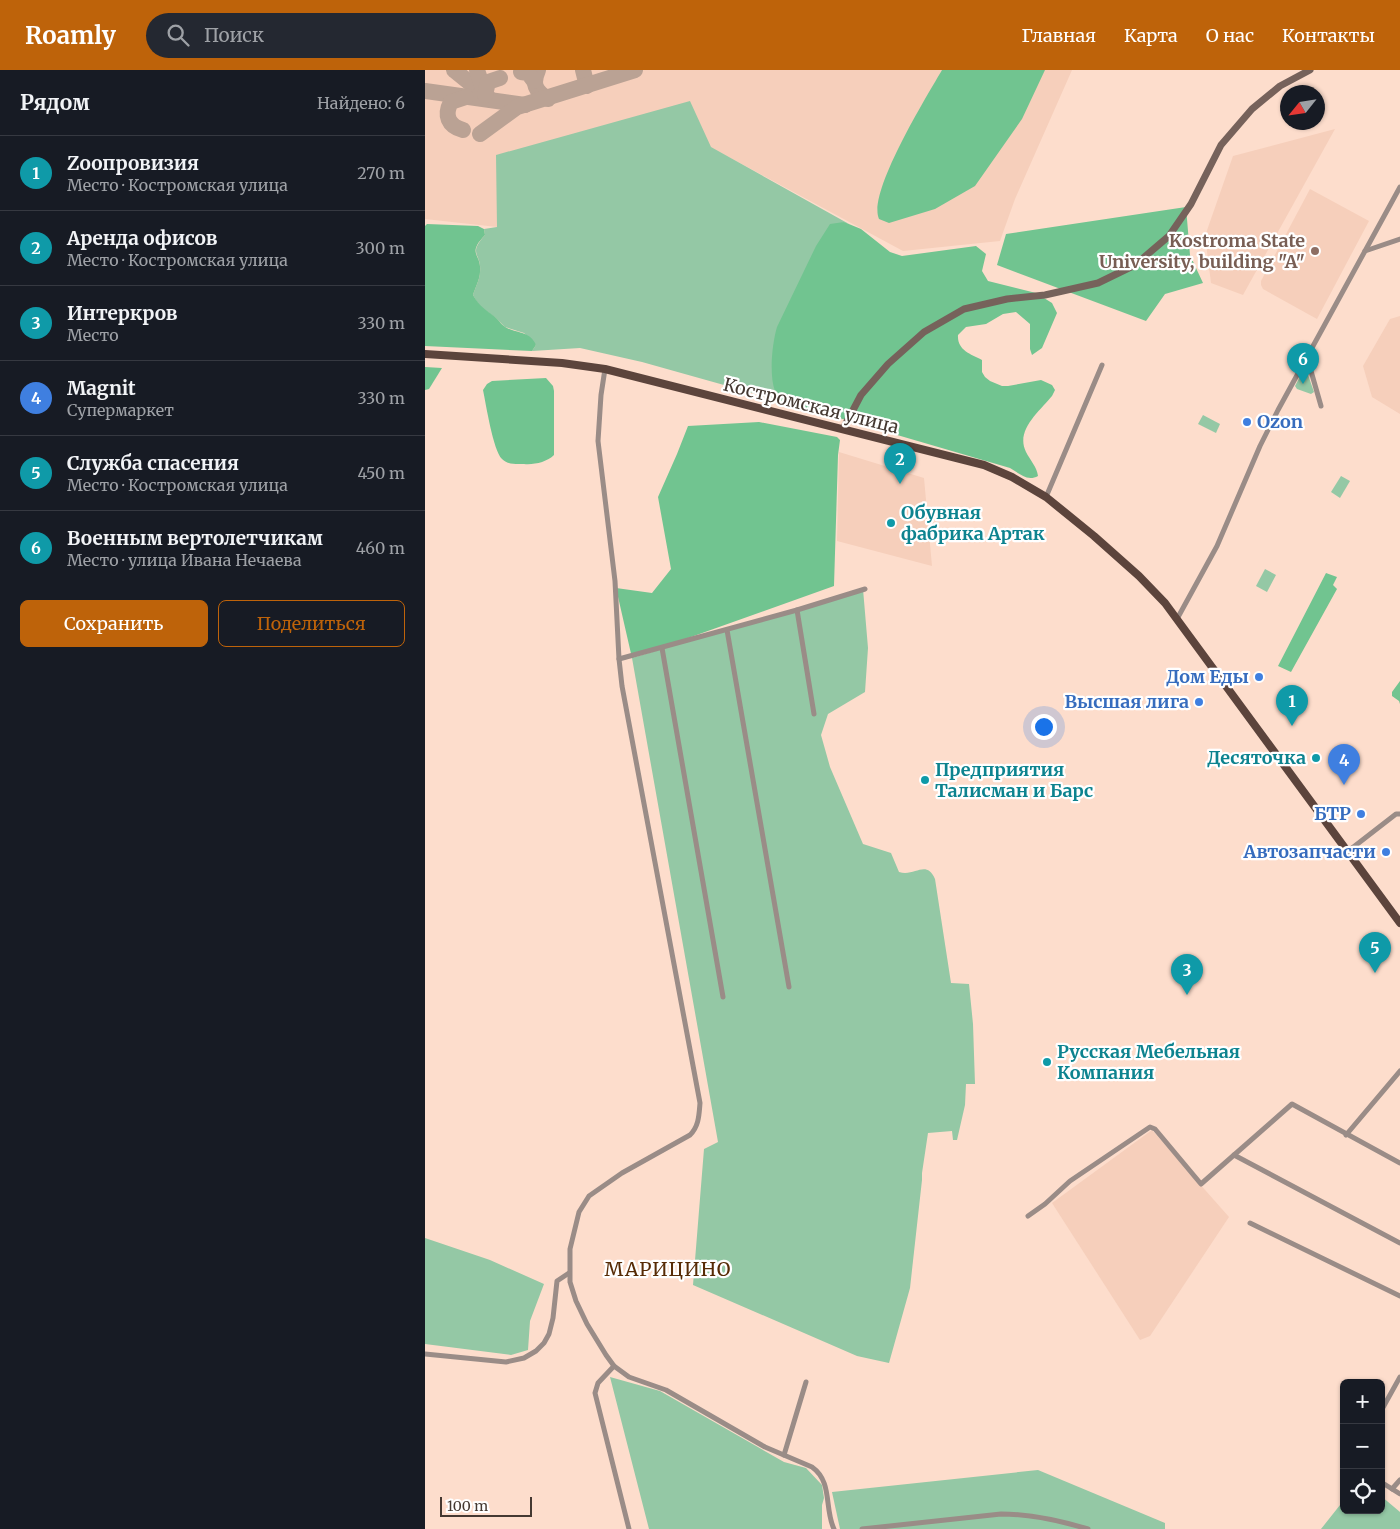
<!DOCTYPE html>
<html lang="ru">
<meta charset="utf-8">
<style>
body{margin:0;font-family:Merriweather,serif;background:#242831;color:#f1f3f6}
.controls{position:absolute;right:15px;bottom:15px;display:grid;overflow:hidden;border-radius:8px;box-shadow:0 1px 4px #0004}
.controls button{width:45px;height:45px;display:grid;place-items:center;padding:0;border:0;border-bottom:1px solid #363941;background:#171b24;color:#f1f3f6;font:25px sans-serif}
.compass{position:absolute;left:855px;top:15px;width:45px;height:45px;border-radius:50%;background:#171b24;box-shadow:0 1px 4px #0004;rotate:240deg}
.scale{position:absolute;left:15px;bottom:12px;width:92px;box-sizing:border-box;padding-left:5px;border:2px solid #443831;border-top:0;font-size:14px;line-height:18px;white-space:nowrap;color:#443831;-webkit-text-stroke:4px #fff;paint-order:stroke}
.you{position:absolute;left:618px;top:656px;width:18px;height:18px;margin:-12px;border:4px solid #fff;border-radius:50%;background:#1a73e8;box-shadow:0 0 0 8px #1a73e833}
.badge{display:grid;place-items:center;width:32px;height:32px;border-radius:50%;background:#be630a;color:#fff;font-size:16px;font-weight:700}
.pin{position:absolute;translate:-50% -41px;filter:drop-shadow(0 1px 2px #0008)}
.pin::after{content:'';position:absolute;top:26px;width:18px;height:15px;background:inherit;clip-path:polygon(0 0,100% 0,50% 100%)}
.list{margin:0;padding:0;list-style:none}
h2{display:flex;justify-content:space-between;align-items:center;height:65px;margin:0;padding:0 20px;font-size:21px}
h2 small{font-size:16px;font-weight:400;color:#9ea1a6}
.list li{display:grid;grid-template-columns:32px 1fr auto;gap:15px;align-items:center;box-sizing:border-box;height:75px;padding:0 20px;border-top:1px solid #363941}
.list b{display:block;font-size:19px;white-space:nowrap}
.list p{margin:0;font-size:16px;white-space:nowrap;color:#9ea1a6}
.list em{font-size:16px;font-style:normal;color:#9ea1a6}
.actions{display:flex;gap:10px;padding:15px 20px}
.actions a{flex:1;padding:11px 0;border:1px solid #be630a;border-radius:8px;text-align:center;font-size:18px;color:#be630a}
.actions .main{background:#be630a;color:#fff}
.icon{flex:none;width:28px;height:28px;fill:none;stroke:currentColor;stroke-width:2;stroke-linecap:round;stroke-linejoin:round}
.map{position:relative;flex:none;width:975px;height:1459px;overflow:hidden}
header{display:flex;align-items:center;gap:30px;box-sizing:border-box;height:70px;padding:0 25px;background:#be630a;color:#fff}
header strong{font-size:24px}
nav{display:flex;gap:28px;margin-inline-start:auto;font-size:18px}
.search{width:350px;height:45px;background:#242831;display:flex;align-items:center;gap:12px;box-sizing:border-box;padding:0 18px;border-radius:28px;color:#9ea1a6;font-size:19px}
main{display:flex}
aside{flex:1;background:#171b24}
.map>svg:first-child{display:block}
.built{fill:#f6cfbb}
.green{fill:#94c8a5}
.forest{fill:#71c490}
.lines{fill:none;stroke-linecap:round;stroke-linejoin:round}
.taxiway{stroke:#baa294;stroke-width:16}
.minor{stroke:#9a8c87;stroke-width:5}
.secondary{stroke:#76625b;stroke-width:7}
.primary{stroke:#5c443c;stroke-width:8}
.education-dot{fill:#8d6e63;stroke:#fff;stroke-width:2}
.shop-dot{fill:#3f7fe0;stroke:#fff;stroke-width:2}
.culture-dot{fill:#0f9aa8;stroke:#fff;stroke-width:2}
.labels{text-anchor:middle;stroke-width:4.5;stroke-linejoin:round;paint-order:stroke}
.education-label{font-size:18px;font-weight:bold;fill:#785e54;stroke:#fff;text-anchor:end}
.street-label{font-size:18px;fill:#443831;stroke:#fff}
.shop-label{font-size:18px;font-weight:bold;fill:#366cbe;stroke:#fff;text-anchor:end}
.culture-label{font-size:18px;font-weight:bold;fill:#0d838f;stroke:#fff;text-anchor:start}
.neighbourhood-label{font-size:19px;letter-spacing:1px;fill:#572b05;stroke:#fff}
</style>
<header>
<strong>Roamly</strong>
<div class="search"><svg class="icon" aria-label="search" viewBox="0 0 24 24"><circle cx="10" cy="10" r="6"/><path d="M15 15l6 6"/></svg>Поиск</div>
<nav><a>Главная</a><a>Карта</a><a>О нас</a><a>Контакты</a></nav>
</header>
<main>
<aside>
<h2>Рядом<small>Найдено: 6</small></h2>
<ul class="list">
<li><span class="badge" style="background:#0f9aa8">1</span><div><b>Zоопровизия</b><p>Место · Костромская улица</p></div><em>270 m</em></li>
<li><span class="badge" style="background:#0f9aa8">2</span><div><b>Аренда офисов</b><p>Место · Костромская улица</p></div><em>300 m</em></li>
<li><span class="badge" style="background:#0f9aa8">3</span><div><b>Интеркров</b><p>Место</p></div><em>330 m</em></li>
<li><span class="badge" style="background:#3f7fe0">4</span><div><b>Magnit</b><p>Супермаркет</p></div><em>330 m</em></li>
<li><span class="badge" style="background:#0f9aa8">5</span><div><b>Служба спасения</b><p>Место · Костромская улица</p></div><em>450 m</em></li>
<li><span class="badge" style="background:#0f9aa8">6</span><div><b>Военным вертолетчикам</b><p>Место · улица Ивана Нечаева</p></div><em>460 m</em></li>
</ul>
<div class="actions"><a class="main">Сохранить</a><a>Поделиться</a></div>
</aside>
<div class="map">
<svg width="975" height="1459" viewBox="0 0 975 1459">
<rect width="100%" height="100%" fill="#fdddcc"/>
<g class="built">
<polygon points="0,0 647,0 590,129 575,171 478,181 285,77 72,157 0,149"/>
<polygon points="910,59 818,225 786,213 780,166 808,86"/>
<polygon points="885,119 944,151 892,249 838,219 836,215 836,211"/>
<polygon points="975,246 975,344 947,327 938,296 965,249"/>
<polygon points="414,382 499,408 507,496 412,471"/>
<polygon points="727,1060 804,1147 725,1266 715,1270 627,1133"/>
</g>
<g class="green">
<path d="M265 31 286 77 424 154 418 152 350 321 356 331 217 292 155 278 107 281 111 275 99 263 80 257 71 248 55 237 48 225C50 218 55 209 55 202 57 183 42 185 60 165L59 159 72 157 71 85Z"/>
<polygon points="878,301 882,302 889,322 886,324 872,319 870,316"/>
<polygon points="778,345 795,354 791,363 773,354"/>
<polygon points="916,406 925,411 915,428 906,422"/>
<polygon points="840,499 851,505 842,522 831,516"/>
<path d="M438 519 443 578 440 622 403 644 396 665 405 697 438 774 466 783 474 802C490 807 501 789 510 809L526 913 544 914 548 954 550 1014H541L540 1035 532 1070H528L527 1061 503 1063 497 1103V1110L485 1218 464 1293 432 1286 268 1215 279 1079 293 1072 207 588Z"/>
<polygon points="0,1168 65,1190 119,1214 105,1251 103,1280 86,1285 0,1274"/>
<polygon points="185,1307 235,1321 359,1392 381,1398 397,1415 399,1428 397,1435 397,1459 224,1459"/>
<polygon points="613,1400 740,1453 740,1459 415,1459 407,1422"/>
<polygon points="956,1426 975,1442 975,1459 896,1459 919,1430 919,1440 956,1440"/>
</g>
<g class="forest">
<path d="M517 0H620L597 49 550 116 510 139 464 153 454 149C442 123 502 26 517 0Z"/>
<polygon points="761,137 765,185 778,213 740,224 721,251 572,195 581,164"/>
<path d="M419 152 436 159 465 182 477 186 551 176 561 184 557 201 563 211 611 223 627 233 632 243 617 278 607 285 605 279V254L591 242 578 244 561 254 541 257 533 265C532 280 545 284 557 290V302L560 307 565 311 577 316H583L616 310 627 315 630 320 627 326C615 341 590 360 601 382 605 390 612 397 613 406 602 412 594 403 585 398L356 331C354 328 351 324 350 321 344 305 347 274 352 257L391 176 405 154Z"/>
<path d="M2 154 53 156 59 159 60 165C41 185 57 183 55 202 55 209 50 218 48 225 55 237 60 239 70 247 74 250 77 256 82 258 93 263 106 262 111 275L107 281 0 276V156Z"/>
<polygon points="0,297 17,298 4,319 0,320"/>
<path d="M121 308 128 316 129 321V385C122 392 109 395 99 394 92 394 83 395 77 389 68 380 61 334 58 320L62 314 67 311Z"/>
<polygon points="334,352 412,367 415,370 413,385 409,516 207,588 191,518 227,523 246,499 233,427 252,384 263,356"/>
<polygon points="901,503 912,507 908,515 912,519 866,602 853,596"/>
<polygon points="975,611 975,634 974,631 967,626 967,622"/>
</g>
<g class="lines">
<g class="taxiway">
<polyline points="29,0 66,30"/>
<polyline points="52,0 61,27"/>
<path d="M113 0C107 14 110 21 123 29"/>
<polyline points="158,0 162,16"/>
<polyline points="96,2 103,3 109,11"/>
<polyline points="0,21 100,35"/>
<polyline points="60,25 63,12 75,8"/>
<path d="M38 60C23 56 19 45 26 32L41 27"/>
<polyline points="55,64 92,37 210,0"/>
</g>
<g class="minor">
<polyline points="940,181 975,169"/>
<polyline points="882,287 896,336"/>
<path d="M180 299 176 325 173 371 190 511 194 589 197 616 275 1033C274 1045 274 1056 265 1065L197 1103 164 1126 154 1142 145 1179V1212L151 1231 162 1254 181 1285 189 1296 204 1307 241 1320 340 1377 387 1397C408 1412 399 1438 409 1459"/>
<polyline points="621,427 677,295"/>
<polyline points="372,540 389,644"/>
<polyline points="752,549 792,476 835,376 853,340 975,117"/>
<polyline points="302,560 364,917"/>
<polyline points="237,578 298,927"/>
<polyline points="194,589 372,540 440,519"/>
<polyline points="922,782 971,744 975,744"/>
<polyline points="921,1065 975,1001"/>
<polyline points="809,1085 975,1173"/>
<polyline points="603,1146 620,1134 645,1111 725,1057 730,1059 776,1114 867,1034 975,1093"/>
<polyline points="825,1153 975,1226"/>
<polyline points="0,1284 81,1292 99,1288 111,1281 119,1273 124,1264 128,1248 132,1211 144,1203"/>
<polyline points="189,1296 173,1313 170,1323 204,1459"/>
<polyline points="956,1341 975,1307"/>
<polyline points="359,1385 381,1312"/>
<polyline points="956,1412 975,1424"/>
<polyline points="967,1419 975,1410"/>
<path d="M437 1459 576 1444C605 1444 636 1451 663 1459"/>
</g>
<polyline class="secondary" points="418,359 436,325 463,294 499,262 539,239 582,229 620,225 673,213 710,195 744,166 766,134 796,75 827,39 855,16 885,0"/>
<polyline class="primary" points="0,284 137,293 180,299 559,395 587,407 621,427 669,466 714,506 740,533 975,853"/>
</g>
<circle class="education-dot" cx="890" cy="181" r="5"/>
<g class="shop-dot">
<circle cx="822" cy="352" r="5"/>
<circle cx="834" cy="607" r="5"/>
<circle cx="774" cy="632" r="5"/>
<circle cx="936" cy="744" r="5"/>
<circle cx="961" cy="782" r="5"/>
</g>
<g class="culture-dot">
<circle cx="466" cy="453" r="5"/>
<circle cx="891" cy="688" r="5"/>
<circle cx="500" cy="710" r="5"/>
<circle cx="622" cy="992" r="5"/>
</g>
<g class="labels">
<g class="education-label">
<text x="880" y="177">Kostroma State<tspan x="880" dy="21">University, building "A"</tspan></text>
</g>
<g class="street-label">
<text transform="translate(386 336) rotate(14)" y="6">Костромская улица</text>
</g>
<g class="shop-label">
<text x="832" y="358" text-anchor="start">Ozon</text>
<text x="824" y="613">Дом Еды</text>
<text x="764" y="638">Высшая лига</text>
<text x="926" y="750">БТР</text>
<text x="951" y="788">Автозапчасти</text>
</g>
<g class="culture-label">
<text x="476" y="449">Обувная<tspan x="476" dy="21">фабрика Артак</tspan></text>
<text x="881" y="694" text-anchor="end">Десяточка</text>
<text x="510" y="706">Предприятия<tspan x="510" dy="21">Талисман и Барс</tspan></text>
<text x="632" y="988">Русская Мебельная<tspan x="632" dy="21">Компания</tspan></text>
</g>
<g class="neighbourhood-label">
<text x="243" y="1206">МАРИЦИНО</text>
</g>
</g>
</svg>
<div class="controls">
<button>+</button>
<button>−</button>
<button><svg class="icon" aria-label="locate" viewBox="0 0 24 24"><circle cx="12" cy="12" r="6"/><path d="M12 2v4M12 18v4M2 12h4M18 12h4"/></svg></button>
</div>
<svg class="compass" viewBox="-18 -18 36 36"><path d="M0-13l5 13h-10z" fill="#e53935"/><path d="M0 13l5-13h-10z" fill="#9ea1a6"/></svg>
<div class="scale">100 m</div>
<div class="you"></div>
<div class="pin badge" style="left:867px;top:656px;background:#0f9aa8">1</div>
<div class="pin badge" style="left:475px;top:414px;background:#0f9aa8">2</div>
<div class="pin badge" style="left:762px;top:925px;background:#0f9aa8">3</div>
<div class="pin badge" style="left:919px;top:715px;background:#3f7fe0">4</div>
<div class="pin badge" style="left:950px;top:903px;background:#0f9aa8">5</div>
<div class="pin badge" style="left:878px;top:314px;background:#0f9aa8">6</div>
</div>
</main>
